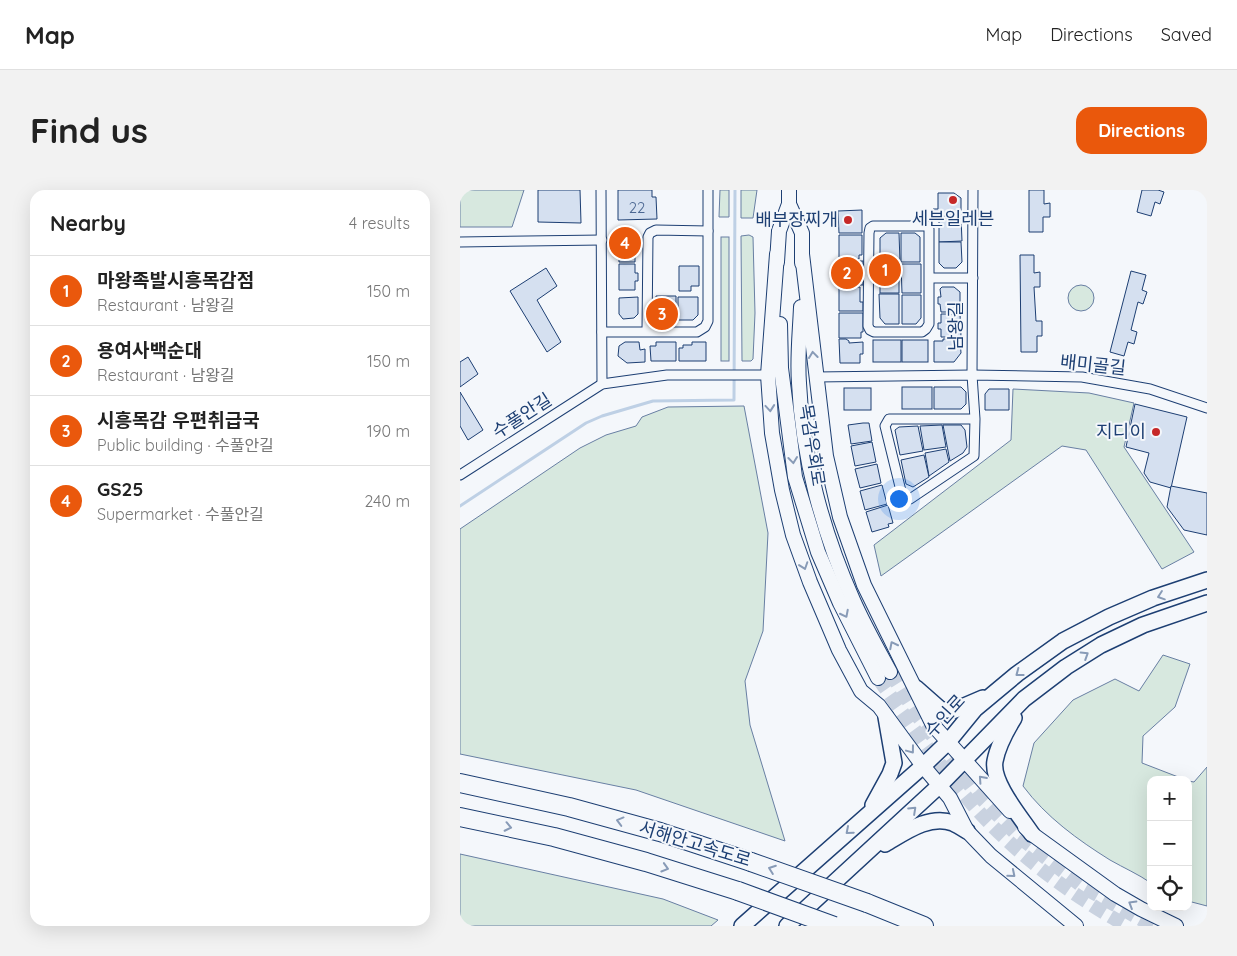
<!DOCTYPE html>
<meta charset="utf-8">
<style>
body{margin:0;font-family:Quicksand,"Noto Sans KR",sans-serif;background:#f2f2f2;color:#222}
.controls{position:absolute;right:15px;bottom:15px;display:grid;overflow:hidden;border-radius:10px;box-shadow:0 5px 20px #0002}
.controls button{width:45px;height:45px;display:grid;place-items:center;padding:0;border:0;border-bottom:1px solid #e0e0e0;background:#fff;color:#222;font:25px sans-serif}
.you{position:absolute;left:438px;top:308px;width:18px;height:18px;margin:-12px;border:4px solid #fff;border-radius:50%;background:#1a73e8;box-shadow:0 0 0 8px #1a73e833}
.badge{display:grid;place-items:center;width:32px;height:32px;border-radius:50%;background:#ea580c;color:#fff;font-size:16px;font-weight:700}
.pin{position:absolute;translate:-50% -50%;border:2px solid #fff;box-shadow:0 1px 5px #0006}
.list{margin:0;padding:0;list-style:none}
h2{display:flex;justify-content:space-between;align-items:center;height:65px;margin:0;padding:0 20px;font-size:21px}
h2 small{font-size:16px;font-weight:400;color:#767676}
.list li{display:grid;grid-template-columns:32px 1fr auto;gap:15px;align-items:center;box-sizing:border-box;height:70px;padding:0 20px;border-top:1px solid #e0e0e0}
.list b{display:block;font-size:19px;white-space:nowrap}
.list p{margin:0;font-size:16px;white-space:nowrap;color:#767676}
.list em{font-size:16px;font-style:normal;color:#767676}
.icon{flex:none;width:28px;height:28px;fill:none;stroke:currentColor;stroke-width:2;stroke-linecap:round;stroke-linejoin:round}
.map{position:relative;flex:none;width:747px;height:736px;overflow:hidden;border-radius:15px}
header{display:flex;align-items:center;gap:30px;box-sizing:border-box;height:70px;padding:0 25px;background:#fff;border-bottom:1px solid #e0e0e0}
header strong{font-size:24px}
nav{display:flex;gap:28px;margin-inline-start:auto;font-size:18px}
.intro{display:flex;align-items:center;justify-content:space-between;box-sizing:border-box;height:120px;padding:0 30px}
h1{margin:0;font-size:35px}
.button{padding:12px 22px;border-radius:15px;background:#ea580c;color:#fff;font-size:18px;font-weight:700}
main{display:flex;gap:30px;padding:0 30px}
aside{flex:1;background:#fff;border-radius:15px;box-shadow:0 5px 20px #0002}
.map>svg:first-child{display:block}
.green{fill:#d7e8df;stroke:#687fa3}
.lines{fill:none;stroke-linecap:round;stroke-linejoin:round}
.stream{stroke:#bed0e5;stroke-width:3}
.building{fill:#d5e0f0;stroke:#1d3f73}
.secondary-tunnel{stroke:#c9d2e0;stroke-width:14;stroke-dasharray:14 7;stroke-linecap:butt}
.street-casing{stroke:#1d3f73;stroke-width:11}
.secondary-casing{stroke:#1d3f73;stroke-width:16}
.primary-casing{stroke:#1d3f73;stroke-width:18}
.highway-casing{stroke:#1d3f73;stroke-width:20}
.street{stroke:#f4f7fb;stroke-width:9}
.secondary{stroke:#f4f7fb;stroke-width:14}
.primary{stroke:#f4f7fb;stroke-width:15}
.highway{stroke:#f4f7fb;stroke-width:18}
.highway-bridge-casing{stroke:#1d3f73;stroke-width:20;stroke-linecap:butt}
.highway-bridge{stroke:#f4f7fb;stroke-width:18}
.oneway{stroke:#889bb7}
.poi-dot{fill:#c62828;stroke:#f4f7fb;stroke-width:2}
.labels{text-anchor:middle;stroke-width:4;stroke-linejoin:round;paint-order:stroke}
.number-label{font-size:15px;fill:#4b6792}
.poi-label{font-size:18px;fill:#1d3f73;stroke:#f4f7fb;text-anchor:end}
.street-label{font-size:18px;fill:#1d3f73;stroke:#f4f7fb}
</style>
<header>
<strong>Map</strong>
<nav><a>Map</a><a>Directions</a><a>Saved</a></nav>
</header>
<div class="intro"><h1>Find us</h1><a class="button">Directions</a></div>
<main>
<aside>
<h2>Nearby<small>4 results</small></h2>
<ul class="list">
<li><span class="badge">1</span><div><b>마왕족발시흥목감점</b><p>Restaurant · 남왕길</p></div><em>150 m</em></li>
<li><span class="badge">2</span><div><b>용여사백순대</b><p>Restaurant · 남왕길</p></div><em>150 m</em></li>
<li><span class="badge">3</span><div><b>시흥목감 우편취급국</b><p>Public building · 수풀안길</p></div><em>190 m</em></li>
<li><span class="badge">4</span><div><b>GS25</b><p>Supermarket · 수풀안길</p></div><em>240 m</em></li>
</ul>
</aside>
<div class="map">
<svg width="747" height="736" viewBox="0 0 747 736">
<rect width="100%" height="100%" fill="#f4f7fb"/>
<g class="green">
<polygon points="0,0 64,0 52,37 0,37"/>
<polygon points="260,0 269,0 269,27 259,27"/>
<polygon points="281,0 297,0 293,28 281,28"/>
<polygon points="289,45 293,47 295,123 293,169 291,171 282,171 281,46"/>
<rect x="261" y="47" width="8" height="124"/>
<circle cx="621" cy="108" r="13"/>
<polygon points="553,199 629,203 674,213 664,257 734,362 702,379 626,260 602,256 421,386 414,355 551,250"/>
<polygon points="284,216 308,343 303,441 285,491 290,535 325,651 176,600 0,564 0,339 120,258 146,245 176,236 182,227 208,217"/>
<path d="M703 465 730 474 715 517 683 546 682 573 726 590H691V693C678 684 664 678 650 670 618 650 586 627 563 596L574 553 613 510 655 489 679 501Z"/>
<polygon points="747,577 747,716 728,711 728,591 734,592"/>
<polygon points="0,664 203,709 258,730 251,736 0,736"/>
</g>
<g class="lines">
<polyline class="stream" points="0,316 126,233 142,226 193,211 274,210 275,0"/>
</g>
<g class="building">
<polygon points="78,0 120,0 121,33 78,32"/>
<polygon points="158,0 192,0 192,7 196,7 197,29 158,30"/>
<polygon points="569,0 584,0 584,14 590,13 590,27 583,27 583,42 569,42"/>
<polygon points="682,0 698,0 704,2 700,14 695,12 691,26 677,22"/>
<polygon points="478,3 494,3 501,8 501,26 473,26 473,19 478,19"/>
<polygon points="402,20 402,43 379,43 378,21"/>
<polygon points="479,28 501,28 502,51 479,52"/>
<polygon points="426,43 439,43 440,72 420,72 420,48"/>
<polygon points="441,43 455,43 460,47 460,72 441,72"/>
<polygon points="379,45 402,45 402,65 399,65 399,69 385,69 384,67 379,67"/>
<polygon points="159,46 175,46 175,55 178,55 178,64 175,63 175,72 159,72"/>
<polygon points="479,52 501,52 502,72 496,78 484,78 479,73"/>
<polygon points="560,65 574,65 574,83 580,82 580,97 574,97 576,131 582,131 582,146 577,146 577,162 561,162"/>
<rect x="379" y="71" width="24" height="24"/>
<polygon points="159,74 175,74 175,83 178,83 178,91 175,91 175,100 159,100"/>
<rect x="420" y="74" width="19" height="29"/>
<polygon points="441,74 461,74 461,103 442,103"/>
<polygon points="219,76 239,76 239,96 231,96 231,101 219,101"/>
<polygon points="86,78 97,96 77,110 101,152 87,162 50,101"/>
<polygon points="671,81 686,85 682,100 687,102 683,114 678,112 671,140 677,142 674,154 668,152 664,166 650,162"/>
<polygon points="379,97 400,97 400,112 403,112 403,121 379,121"/>
<polygon points="482,97 494,97 500,102 500,122 481,122 480,114 478,114 478,107 481,107 480,99"/>
<polygon points="419,104 439,104 439,134 425,134 420,128"/>
<polygon points="442,105 461,105 461,128 456,134 442,134"/>
<polygon points="196,106 216,106 216,130 200,130 196,125"/>
<polygon points="178,107 178,124 174,128 163,129 159,124 159,108"/>
<polygon points="218,107 238,107 238,125 233,130 218,130"/>
<polygon points="379,123 403,123 403,142 401,142 401,148 379,148"/>
<polygon points="481,124 500,124 501,147 481,147 481,139 478,139 478,133 481,133"/>
<polygon points="379,149 386,149 389,151 389,153 403,152 403,164 400,164 400,173 380,173"/>
<polygon points="483,149 500,149 501,163 494,172 474,172 474,151 483,151"/>
<rect x="413" y="150" width="28" height="22"/>
<rect x="442" y="150" width="26" height="22"/>
<polygon points="165,152 179,152 180,160 185,159 185,172 167,173 158,166 159,156"/>
<polygon points="196,152 216,152 216,171 191,171 190,156 196,156"/>
<polygon points="232,152 246,152 246,171 219,171 219,158 223,158 223,155 232,155"/>
<polygon points="8,167 18,184 0,197 0,172"/>
<rect x="442" y="197" width="30" height="22"/>
<polygon points="474,197 501,197 506,202 506,214 501,219 474,219"/>
<rect x="384" y="198" width="27" height="22"/>
<polygon points="529,199 549,199 549,220 525,220 525,204"/>
<polygon points="0,202 23,240 8,250 0,236"/>
<polygon points="675,214 727,227 711,298 690,292 684,283 689,263 666,257"/>
<polygon points="403,233 409,233 412,251 391,254 388,235"/>
<polygon points="482,235 486,257 464,260 460,236"/>
<polygon points="483,235 501,235 505,240 507,257 503,263 490,271"/>
<polygon points="458,236 463,261 440,265 435,240 439,237"/>
<polygon points="412,252 416,272 395,276 391,256"/>
<polygon points="486,259 489,272 469,286 465,263"/>
<polygon points="464,265 469,287 453,297 446,294 441,270"/>
<polygon points="417,274 421,293 400,298 395,279"/>
<polygon points="422,295 427,314 405,320 400,301"/>
<polygon points="711,296 747,303 747,345 724,340 707,317"/>
<polygon points="428,315 433,333 428,334 429,337 412,342 406,322"/>
</g>
<g class="lines">
<g class="secondary-tunnel">
<polyline points="430,482 459,528 515,602 558,646 623,697 693,736"/>
<path d="M418 488C447 529 475 570 507 608 550 660 608 703 667 736"/>
</g>
<defs>
<g id="street">
<polyline points="141,0 142,194"/>
<polyline points="513,0 512,185 515,229 514,266 450,309 442,305 425,236 429,229 515,229"/>
<polyline points="0,52 142,50"/>
<polyline points="469,88 469,39 467,36 413,36 410,38 409,43 408,136 410,140 414,142 462,142 466,139 469,134 469,88 513,88"/>
<polyline points="187,141 188,47 190,43 196,40 248,41"/>
<polyline points="142,142 237,142 245,137 248,131 248,0"/>
<polyline points="356,187 512,185 622,187 690,199 747,218"/>
<polyline points="0,285 142,194 207,185 308,185"/>
</g>
<g id="secondary">
<polyline points="329,14 342,43 342,73"/>
<polyline points="317,64 308,185 312,243 322,300 333,345 350,392 379,460 401,501 419,516 463,576 490,608 507,641 531,666 616,736"/>
<polyline points="342,64 366,266 380,327 404,395 473,535 550,621"/>
<polyline points="317,72 319,41 329,14 329,0"/>
<path d="M341 117C340 142 337 168 339 193 342 266 363 343 393 410 404 435 417 458 430 482"/>
<polyline points="320,134 321,178 335,287 358,362 380,413 418,488"/>
<polyline points="565,637 572,644 655,704 681,719 716,736"/>
</g>
<g id="primary">
<polyline points="456,498 481,520 495,520 523,508"/>
<path d="M554 528C546 541 538 555 535 571 531 592 560 626 572 644"/>
<polyline points="413,615 430,584 434,573 426,527"/>
<path d="M425 654C444 643 469 624 493 633 497 635 502 638 507 641"/>
<polyline points="282,736 463,576 488,552 515,519 557,484 603,451 649,427 693,408 747,390"/>
<polyline points="327,736 480,595 564,509 606,477 641,455 683,435 747,413"/>
</g>
<g id="highway">
<polyline points="0,593 109,617 200,642 291,672"/>
<polyline points="0,627 94,647 186,672 278,701"/>
<polyline points="407,713 464,736"/>
</g>
</defs>
<use href="#street" class="street-casing"/>
<use href="#secondary" class="secondary-casing"/>
<use href="#primary" class="primary-casing"/>
<use href="#highway" class="highway-casing"/>
<use href="#street" class="street"/>
<use href="#secondary" class="secondary"/>
<use href="#primary" class="primary"/>
<use href="#highway" class="highway"/>
<defs>
<g id="highway-bridge">
<polyline points="291,672 407,713"/>
<polyline points="278,701 374,736"/>
</g>
</defs>
<use href="#highway-bridge" class="highway-bridge-casing"/>
<use href="#highway-bridge" class="highway-bridge"/>
</g>
<defs><path id="oneway-chevron" d="M-2-3.5L2.5 0L-2 3.5" fill="none" stroke-width="1.6" stroke-linecap="round" stroke-linejoin="round" transform="scale(1.25)"/></defs>
<g class="oneway">
<use href="#oneway-chevron" transform="translate(353 165) rotate(-97)"/>
<use href="#oneway-chevron" transform="translate(310 218) rotate(85)"/>
<use href="#oneway-chevron" transform="translate(333 270) rotate(83)"/>
<use href="#oneway-chevron" transform="translate(344 376) rotate(71)"/>
<use href="#oneway-chevron" transform="translate(701 406) rotate(161)"/>
<use href="#oneway-chevron" transform="translate(385 424) rotate(63)"/>
<use href="#oneway-chevron" transform="translate(433 455) rotate(-117)"/>
<use href="#oneway-chevron" transform="translate(625 465) rotate(-32)"/>
<use href="#oneway-chevron" transform="translate(559 483) rotate(143)"/>
<use href="#oneway-chevron" transform="translate(451 560) rotate(53)"/>
<use href="#oneway-chevron" transform="translate(522 589) rotate(-132)"/>
<use href="#oneway-chevron" transform="translate(453 620) rotate(-43)"/>
<use href="#oneway-chevron" transform="translate(160 631) rotate(-165)"/>
<use href="#oneway-chevron" transform="translate(48 637) rotate(12)"/>
<use href="#oneway-chevron" transform="translate(389 641) rotate(139)"/>
<use href="#oneway-chevron" transform="translate(205 678) rotate(17)"/>
<use href="#oneway-chevron" transform="translate(312 679) rotate(-160)"/>
<use href="#oneway-chevron" transform="translate(552 684) rotate(40)"/>
<use href="#oneway-chevron" transform="translate(672 714) rotate(-149)"/>
</g>
<g class="poi-dot">
<circle cx="493" cy="10" r="5"/>
<circle cx="388" cy="30" r="5"/>
<circle cx="696" cy="242" r="5"/>
</g>
<g class="labels">
<g class="number-label">
<text x="177" y="23">22</text>
</g>
<g class="poi-label">
<text x="493" y="35" text-anchor="middle">세븐일레븐</text>
<text x="378" y="36">배부장찌개</text>
<text x="686" y="248">지디이</text>
</g>
<g class="street-label">
<text transform="translate(496 136) rotate(-90)" y="6">남왕길</text>
<text transform="translate(633 175) rotate(6)" y="6">배미골길</text>
<text transform="translate(62 226) rotate(-33)" y="6">수풀안길</text>
<text transform="translate(352 255) rotate(81)" y="6">목감우회로</text>
<text transform="translate(485 526) rotate(-48)" y="6">수인로</text>
<text transform="translate(235 654) rotate(17)" y="6">서해안고속도로</text>
</g>
</g>
</svg>
<div class="controls">
<button>+</button>
<button>−</button>
<button><svg class="icon" aria-label="locate" viewBox="0 0 24 24"><circle cx="12" cy="12" r="6"/><path d="M12 2v4M12 18v4M2 12h4M18 12h4"/></svg></button>
</div>
<div class="you"></div>
<div class="pin badge" style="left:425px;top:80px">1</div>
<div class="pin badge" style="left:387px;top:83px">2</div>
<div class="pin badge" style="left:202px;top:124px">3</div>
<div class="pin badge" style="left:165px;top:53px">4</div>
</div>
</main>
